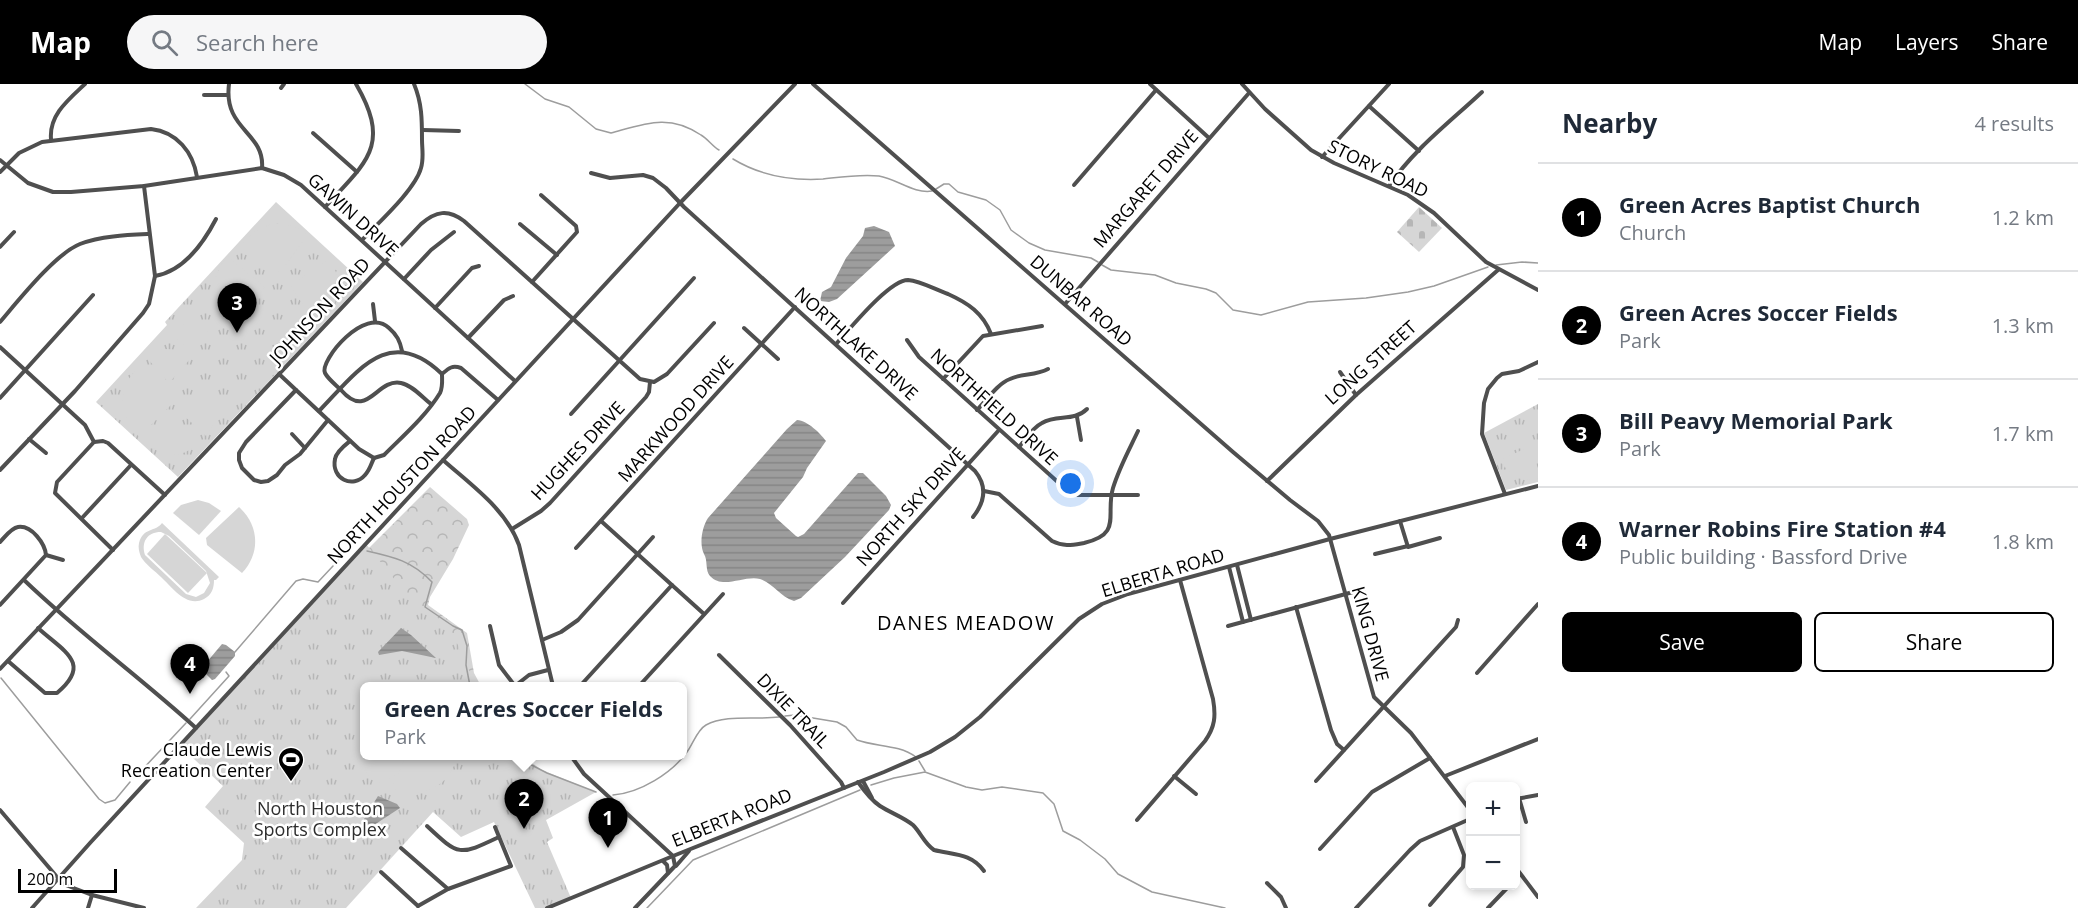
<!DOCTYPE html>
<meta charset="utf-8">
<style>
body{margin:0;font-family:"Open Sans",sans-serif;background:#f6f6f7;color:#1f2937}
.controls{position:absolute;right:18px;bottom:18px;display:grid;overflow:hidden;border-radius:9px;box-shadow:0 3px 9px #0003}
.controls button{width:54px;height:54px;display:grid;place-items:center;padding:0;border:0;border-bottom:2px solid #e0e1e3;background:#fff;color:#1f2937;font:30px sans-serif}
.scale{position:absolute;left:18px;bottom:15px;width:99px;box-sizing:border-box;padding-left:6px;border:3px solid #000;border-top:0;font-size:16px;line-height:21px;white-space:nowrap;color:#000;-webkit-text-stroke:4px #fff;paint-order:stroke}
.you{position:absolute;left:1071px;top:400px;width:21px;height:21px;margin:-15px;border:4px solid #fff;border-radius:50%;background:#1a73e8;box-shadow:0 0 0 9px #1a73e833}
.badge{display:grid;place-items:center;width:39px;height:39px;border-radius:50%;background:#000;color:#fff;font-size:20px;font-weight:700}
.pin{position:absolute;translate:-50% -50px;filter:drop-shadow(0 2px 3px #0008)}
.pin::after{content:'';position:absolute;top:32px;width:21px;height:18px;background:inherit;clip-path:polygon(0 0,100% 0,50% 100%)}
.popup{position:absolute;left:360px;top:598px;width:327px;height:78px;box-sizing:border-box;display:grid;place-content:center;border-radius:9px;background:#fff;filter:drop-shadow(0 2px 4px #0005);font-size:20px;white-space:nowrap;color:#747a83}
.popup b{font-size:22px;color:#1f2937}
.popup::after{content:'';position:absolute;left:50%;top:100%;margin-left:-12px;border:12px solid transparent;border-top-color:#fff}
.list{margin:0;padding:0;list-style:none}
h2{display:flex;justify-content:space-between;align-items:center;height:78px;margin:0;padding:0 24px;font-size:26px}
h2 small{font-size:20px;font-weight:400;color:#747a83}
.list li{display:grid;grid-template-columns:39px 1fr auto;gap:18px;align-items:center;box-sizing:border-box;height:108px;padding:0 24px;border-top:2px solid #e0e1e3}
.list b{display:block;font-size:22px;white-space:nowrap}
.list p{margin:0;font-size:20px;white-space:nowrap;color:#747a83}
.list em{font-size:20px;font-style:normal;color:#747a83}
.actions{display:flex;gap:12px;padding:18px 24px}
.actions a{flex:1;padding:14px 0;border:2px solid #000;border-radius:9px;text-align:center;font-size:21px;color:#000}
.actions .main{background:#000;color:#fff}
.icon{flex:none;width:33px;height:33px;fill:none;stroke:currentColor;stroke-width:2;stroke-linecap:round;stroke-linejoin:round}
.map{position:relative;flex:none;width:1538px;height:824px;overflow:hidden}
header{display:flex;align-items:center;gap:36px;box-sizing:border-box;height:84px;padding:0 30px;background:#000;color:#fff}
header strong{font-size:28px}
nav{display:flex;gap:33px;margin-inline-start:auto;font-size:21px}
.search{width:420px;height:54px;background:#f6f6f7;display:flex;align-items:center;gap:15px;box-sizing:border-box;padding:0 21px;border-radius:33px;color:#747a83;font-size:22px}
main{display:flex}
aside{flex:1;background:#fff}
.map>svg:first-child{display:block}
.forest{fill:url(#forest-crowns)}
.cemetery{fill:url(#cemetery-stones)}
.park{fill:url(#park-tufts)}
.pitch{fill:#d6d6d6;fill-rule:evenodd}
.water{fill:url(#water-rules)}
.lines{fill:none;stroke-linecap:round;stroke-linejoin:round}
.stream{stroke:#9d9d9d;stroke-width:1.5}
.minor{stroke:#4f4f4f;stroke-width:4}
.labels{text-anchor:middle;stroke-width:5;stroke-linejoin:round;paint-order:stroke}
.street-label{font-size:18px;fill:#000;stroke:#fff}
.poi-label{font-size:18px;fill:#000;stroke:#fff;text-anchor:end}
.park-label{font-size:18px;fill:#2d2d2d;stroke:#fff}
.neighbourhood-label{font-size:20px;letter-spacing:1.5px;fill:#000;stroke:#fff}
</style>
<header>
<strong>Map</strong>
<div class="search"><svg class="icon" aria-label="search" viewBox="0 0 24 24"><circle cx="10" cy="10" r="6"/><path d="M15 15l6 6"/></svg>Search here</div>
<nav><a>Map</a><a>Layers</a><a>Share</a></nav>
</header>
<main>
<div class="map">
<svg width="1538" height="824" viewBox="0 0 1538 824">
<defs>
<pattern id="forest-crowns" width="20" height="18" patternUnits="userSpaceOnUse" patternTransform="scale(1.5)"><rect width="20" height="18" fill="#d6d6d6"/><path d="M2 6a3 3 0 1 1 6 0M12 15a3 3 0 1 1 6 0" fill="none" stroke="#b6b6b6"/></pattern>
<pattern id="cemetery-stones" width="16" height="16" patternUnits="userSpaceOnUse" patternTransform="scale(1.5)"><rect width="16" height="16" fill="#d6d6d6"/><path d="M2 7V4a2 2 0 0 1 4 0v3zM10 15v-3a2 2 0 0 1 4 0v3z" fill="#b6b6b6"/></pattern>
<pattern id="park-tufts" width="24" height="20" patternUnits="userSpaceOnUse" patternTransform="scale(1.5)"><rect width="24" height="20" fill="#d6d6d6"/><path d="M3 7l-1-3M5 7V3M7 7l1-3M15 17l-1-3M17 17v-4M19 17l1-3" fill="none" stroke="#b6b6b6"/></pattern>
<pattern id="water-rules" width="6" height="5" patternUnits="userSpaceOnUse" patternTransform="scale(1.5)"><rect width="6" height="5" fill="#9d9d9d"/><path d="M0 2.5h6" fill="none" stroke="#858585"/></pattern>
</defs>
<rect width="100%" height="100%" fill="#fff"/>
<polygon class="forest" points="430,403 467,435 469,441 453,475 430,513 428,521 467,549 474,589 481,602 435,602 360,473"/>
<polygon class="cemetery" points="1419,123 1442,144 1419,168 1397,148"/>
<g class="park">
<polygon points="276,118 363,198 178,393 96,318 167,241 165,238"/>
<polygon points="1538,320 1538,398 1506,406 1484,349"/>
<polygon points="366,460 413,518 449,541 476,602 365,602 365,672 522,672 542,686 596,708 546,736 553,754 547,758 571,814 547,824 535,824 494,738 461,753 433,728 346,824 196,824 242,776 244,759 205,723 223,702 180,662"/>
</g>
<g class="pitch">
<path d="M280 139C291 141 300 144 307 152L281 187 278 188 242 161C252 147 263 141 280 139Z"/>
<path d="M227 172 265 203 234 241C210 220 208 197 227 172Z"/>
<path d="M329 175C346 199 339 225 316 240L291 203 292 200Z"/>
<polygon points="186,239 192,239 208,247 192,266 190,266 171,250 177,244"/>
<polygon points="164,265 178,266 191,274 170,298 168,298 147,274 153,269"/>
<path d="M139 283 174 316 173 319 139 353C119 332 116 303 139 283Z"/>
<path d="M203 305C218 318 218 337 206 352L180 328Z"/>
<path d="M173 336 198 359C183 374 165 375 149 361Z"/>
<path d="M1529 363 1538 384V394C1522 400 1510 391 1501 378L1502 375Z"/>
<polygon points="198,416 209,419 221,427 199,451 173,429 181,421"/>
<path d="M239 423C259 441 261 469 242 489L207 461 206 454Z"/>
<path d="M162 439 219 493 216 496H214C214 504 212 511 204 515 186 524 172 503 161 493 155 487 145 480 141 473 139 468 138 463 139 459 143 443 156 448 162 439ZM161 448 169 452 206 487 210 499 204 509 196 513 186 510 145 471C141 458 147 448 161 448Z"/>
<polygon points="165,450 207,489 188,509 147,470"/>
<path d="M359 637 365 638V672H397L390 686 392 687 388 697 386 696 384 701C358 690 347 663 359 637Z"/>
<path d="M406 672H438L442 673 444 672 453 675 452 677 455 679C446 705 417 716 392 704L394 700 391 699 396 689 398 690Z"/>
</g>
<g class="water">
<polygon points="874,142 889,148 895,162 837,215 829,218 820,217 822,208 831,203 846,174 863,152 865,144"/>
<path d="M797 336C808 337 820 349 826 357L807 384 803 393 774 429 776 434 796 452 798 453 804 450 858 389H863L886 412 891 421 889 426 845 473 801 514 794 517C779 512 774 500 760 495 744 491 723 506 710 492 705 487 708 476 704 470 699 460 702 443 708 434L787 345Z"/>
<polygon points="401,544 411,551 436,574 402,567 379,571 378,568"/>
<polygon points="222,560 226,561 235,568 235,572 215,595 212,596 201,585"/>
<polygon points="378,712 397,720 400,724 371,743 366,742 363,738 364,735"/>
</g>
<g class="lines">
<g class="stream">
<path d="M525 0 545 15 569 23 596 45 611 49C644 40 669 29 701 51 708 55 712 62 719 66"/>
<path d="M733 75C761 92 790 97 823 95 841 93 860 90 879 92 897 95 914 110 932 107"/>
<polyline points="936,105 944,100 949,100 958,108 986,116 1000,126 1011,146 1029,159 1045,166 1091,174 1098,178"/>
<polyline points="1102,181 1111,186 1155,191 1176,199 1206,205 1216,209 1233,226 1261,231 1308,218 1366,214 1408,208 1434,202 1488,183"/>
<polyline points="1496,181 1522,178 1538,179"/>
<path d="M367 467C394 473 412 477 432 498L425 523 453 542 462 546 467 562 466 581 470 602"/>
<polyline points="335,479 353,460"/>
<polyline points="235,568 296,497 303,495 318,498 333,482"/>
<polyline points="1,594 99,715 105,719 115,716 130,698"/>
<path d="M785 632 795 631 837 638 846 643 857 656C876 663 898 660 916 673"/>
<polyline points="190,635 229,592 226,588"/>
<polyline points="514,672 547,689 596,708"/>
<polyline points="919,677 925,687"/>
<polyline points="141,687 186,639"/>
<polyline points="871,701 894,694 925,688 966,703 982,706 1002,703 1043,709 1054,720 1063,747 1080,756 1105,775 1118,790 1152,808 1225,824"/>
<path d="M613 711C640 709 672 689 687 668 693 660 697 646 706 641 726 630 756 636 779 633"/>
<polyline points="647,824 693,776 860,706"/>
</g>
<g class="minor">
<path d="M229 0C223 46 265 48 262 84"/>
<polyline points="813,0 1233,368 1290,416 1318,437 1329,451 1374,613 1411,649 1470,726"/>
<polyline points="1150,0 1209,54"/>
<polyline points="1242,0 1265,25 1311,66 1334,79 1408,111 1434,129 1486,178 1538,206"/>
<polyline points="281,4 284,0"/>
<polyline points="204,11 227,11"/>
<polyline points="1369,22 1419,67"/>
<polyline points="423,46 459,47"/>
<polyline points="313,49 357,88"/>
<path d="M51 55C49 31 68 16 85 0"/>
<polyline points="1322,73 1389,0"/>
<polyline points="0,76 28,99 53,108 71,108 144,102 262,84 284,91 301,101 515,297"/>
<path d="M0 88 19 69 42 58 151 45C177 48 193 68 197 93"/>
<path d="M591 89 610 94 643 91 653 94 666 104 684 123 975 387C988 403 985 418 973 433"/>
<polyline points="1074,101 1156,6"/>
<path d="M1389 102C1413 66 1450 38 1482 8"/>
<path d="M325 123C366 78 392 62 356 0"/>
<polyline points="520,140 557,171"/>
<path d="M362 156C378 139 415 106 421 84 424 74 422 65 422 56 422 36 422 19 414 0"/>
<polyline points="0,163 14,148"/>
<path d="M155 192C184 187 203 160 216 135"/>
<polyline points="404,195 431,166 454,148"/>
<polyline points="532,198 577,148 576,142 541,111"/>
<polyline points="373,220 375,237"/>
<polyline points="1065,220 1249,9"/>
<polyline points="435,224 472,184 479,182"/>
<path d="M0 238C18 217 55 170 80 160 101 152 127 151 149 150"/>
<polyline points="744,244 778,275"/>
<polyline points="468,254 504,216 513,212"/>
<polyline points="907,256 919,273 1070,409 1078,411 1138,411"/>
<path d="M836 260C849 246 889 196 908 196 921 197 936 206 948 210 968 219 983 229 991 250"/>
<polyline points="0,263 85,341 94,358"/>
<path d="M402 267C400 257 397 251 389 244 365 221 319 277 325 289 328 295 336 301 341 306 368 337 376 294 401 299 412 301 422 313 431 320"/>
<polyline points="1340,288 1356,311"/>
<path d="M279 290 359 365 374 374 384 371C403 352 426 332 440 309 443 303 442 296 442 290 449 284 452 281 461 284L498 316"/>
<polyline points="943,295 983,252 1042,242"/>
<polyline points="296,306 246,358 239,369 239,376 242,384 254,396 261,398 268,397 277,391 285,381 300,370 328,336"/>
<polyline points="0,314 93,211"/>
<path d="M977 326C987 316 997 300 1010 295 1022 289 1035 292 1048 285"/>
<path d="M319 327C357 288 389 239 442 290"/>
<polyline points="571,330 694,194"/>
<polyline points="1077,333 1081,356"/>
<polyline points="292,350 305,364"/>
<polyline points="29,355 46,369"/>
<path d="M350 357C345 361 336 368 335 375 331 395 353 405 365 391 370 386 371 380 374 374"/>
<path d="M1019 363C1026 355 1032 344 1042 339 1057 330 1074 338 1087 325"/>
<path d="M443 376C471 401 506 425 519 461L553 602"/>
<polyline points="0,386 75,307 143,229 149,220 155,192 144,102"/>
<polyline points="1267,397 1356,311 1498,186"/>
<path d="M984 407 999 410 1052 457C1064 463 1072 461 1084 459 1123 450 1105 431 1113 404 1119 384 1129 366 1138 347"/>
<polyline points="1505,410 1482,350 1484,319 1488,305 1497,294 1502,290 1519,287 1538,278"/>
<polyline points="82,434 131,381"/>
<polyline points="601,437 704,530"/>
<polyline points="1400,437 1408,463 1440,454"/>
<polyline points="512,445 541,427 550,419 646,313 649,308 650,298"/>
<path d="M0 458C5 453 11 444 18 443 32 441 45 460 46 471L0 521"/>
<polyline points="576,464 795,223"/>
<polyline points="113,466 55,409 57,398 94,358 103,357 108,359 165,411"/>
<polyline points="1375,470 1408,462"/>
<polyline points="46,471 63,476"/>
<polyline points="1237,481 1251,536"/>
<polyline points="1229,483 1243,538"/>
<path d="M24 496C79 549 140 593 196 644"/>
<polyline points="843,519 999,346"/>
<polyline points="1296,523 1331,646 1337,660 1344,666"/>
<polyline points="490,542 499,581 515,602"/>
<polyline points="1228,542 1364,505"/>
<polyline points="542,556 561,548 578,536 653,453"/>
<polyline points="719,571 790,641 841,698 844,704"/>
<path d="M8 577 45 609H57C93 579 63 567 38 544"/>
<path d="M0 585 421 140C436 127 448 125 464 137L640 295 654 298 667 290 714 239"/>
<polyline points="1477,589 1538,520"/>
<polyline points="515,602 529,591 548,586"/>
<polyline points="580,602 672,501"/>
<polyline points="639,602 723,510"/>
<polyline points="571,672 584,690 673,772 675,782 635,824"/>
<polyline points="1174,692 1196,710"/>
<polyline points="1445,692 1538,655"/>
<polyline points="863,697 872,714"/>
<polyline points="1316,697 1456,543 1458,536"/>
<path d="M858 698C865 708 871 716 880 722 891 729 903 733 913 741 921 749 924 759 934 766 954 771 971 769 984 787"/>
<polyline points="1519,714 1526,738"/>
<polyline points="1516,715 1538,711"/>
<polyline points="0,726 63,800 92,811 144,824"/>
<path d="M1137 736 1205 657C1215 643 1216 632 1213 615L1180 496"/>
<path d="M427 742C459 772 459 772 499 753"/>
<polyline points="401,764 448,805"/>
<polyline points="1320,765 1372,708 1430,674"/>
<polyline points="663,777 667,781 668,789"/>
<polyline points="676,782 689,767"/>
<polyline points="1516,784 1538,813"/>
<polyline points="381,788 418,822"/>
<polyline points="1516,795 1520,790"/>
<polyline points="1267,799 1281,813 1286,824"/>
<polyline points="1430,821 1463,783 1464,771 1453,743"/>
<polyline points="418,822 448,805 511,782 495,743"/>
<polyline points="32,824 90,759 680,119 795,0"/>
<polyline points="88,824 92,811"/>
<polyline points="547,824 673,772 884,688 930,668 955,653 980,633 1079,535 1102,520 1128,510 1330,455 1538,402"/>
<polyline points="1356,824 1410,766 1420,757 1470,735"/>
<polyline points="1488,824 1509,802"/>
</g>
</g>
<defs>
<symbol id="stadium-pin" viewBox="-11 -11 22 30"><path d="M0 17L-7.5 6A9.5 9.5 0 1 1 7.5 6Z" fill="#000" stroke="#fff"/><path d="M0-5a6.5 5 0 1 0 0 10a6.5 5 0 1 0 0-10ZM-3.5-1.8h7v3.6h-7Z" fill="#fff"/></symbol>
</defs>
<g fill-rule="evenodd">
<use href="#stadium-pin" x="276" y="661" width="30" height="40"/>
</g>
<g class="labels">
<g class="street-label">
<text transform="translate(1378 85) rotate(26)" y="6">STORY ROAD</text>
<text transform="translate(1146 105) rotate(-49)" y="6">MARGARET DRIVE</text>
<text transform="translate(353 131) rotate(42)" y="6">GAWIN DRIVE</text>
<text transform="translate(1081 217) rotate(41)" y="6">DUNBAR ROAD</text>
<text transform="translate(320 227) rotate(-47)" y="6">JOHNSON ROAD</text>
<text transform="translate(856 260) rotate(42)" y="6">NORTHLAKE DRIVE</text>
<text transform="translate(1371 279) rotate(-42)" y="6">LONG STREET</text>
<text transform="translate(994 323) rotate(42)" y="6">NORTHFIELD DRIVE</text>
<text transform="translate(676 335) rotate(-48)" y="6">MARKWOOD DRIVE</text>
<text transform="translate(578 367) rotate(-47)" y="6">HUGHES DRIVE</text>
<text transform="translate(402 401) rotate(-47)" y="6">NORTH HOUSTON ROAD</text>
<text transform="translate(911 423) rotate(-48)" y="6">NORTH SKY DRIVE</text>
<text transform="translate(1163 489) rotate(-17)" y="6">ELBERTA ROAD</text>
<text transform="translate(1370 550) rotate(75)" y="6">KING DRIVE</text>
<text transform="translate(793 627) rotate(46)" y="6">DIXIE TRAIL</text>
<text transform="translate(732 734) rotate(-22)" y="6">ELBERTA ROAD</text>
</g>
<g class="poi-label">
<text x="272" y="672">Claude Lewis<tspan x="272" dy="21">Recreation Center</tspan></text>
</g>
<g class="park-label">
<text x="320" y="731">North Houston<tspan x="320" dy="21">Sports Complex</tspan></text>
</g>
<g class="neighbourhood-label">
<text x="966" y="546">DANES MEADOW</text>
</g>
</g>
</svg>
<div class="controls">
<button>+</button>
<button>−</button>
</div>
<div class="scale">200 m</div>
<div class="you"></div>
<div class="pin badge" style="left:608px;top:764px">1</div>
<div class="pin badge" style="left:524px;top:745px">2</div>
<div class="popup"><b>Green Acres Soccer Fields</b>Park</div>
<div class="pin badge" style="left:237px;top:249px">3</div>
<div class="pin badge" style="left:190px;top:610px">4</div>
</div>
<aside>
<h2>Nearby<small>4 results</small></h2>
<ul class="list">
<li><span class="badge">1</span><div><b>Green Acres Baptist Church</b><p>Church</p></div><em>1.2 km</em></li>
<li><span class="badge">2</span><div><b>Green Acres Soccer Fields</b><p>Park</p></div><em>1.3 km</em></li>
<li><span class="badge">3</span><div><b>Bill Peavy Memorial Park</b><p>Park</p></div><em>1.7 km</em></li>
<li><span class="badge">4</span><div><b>Warner Robins Fire Station #4</b><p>Public building · Bassford Drive</p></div><em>1.8 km</em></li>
</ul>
<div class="actions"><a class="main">Save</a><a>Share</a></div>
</aside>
</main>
